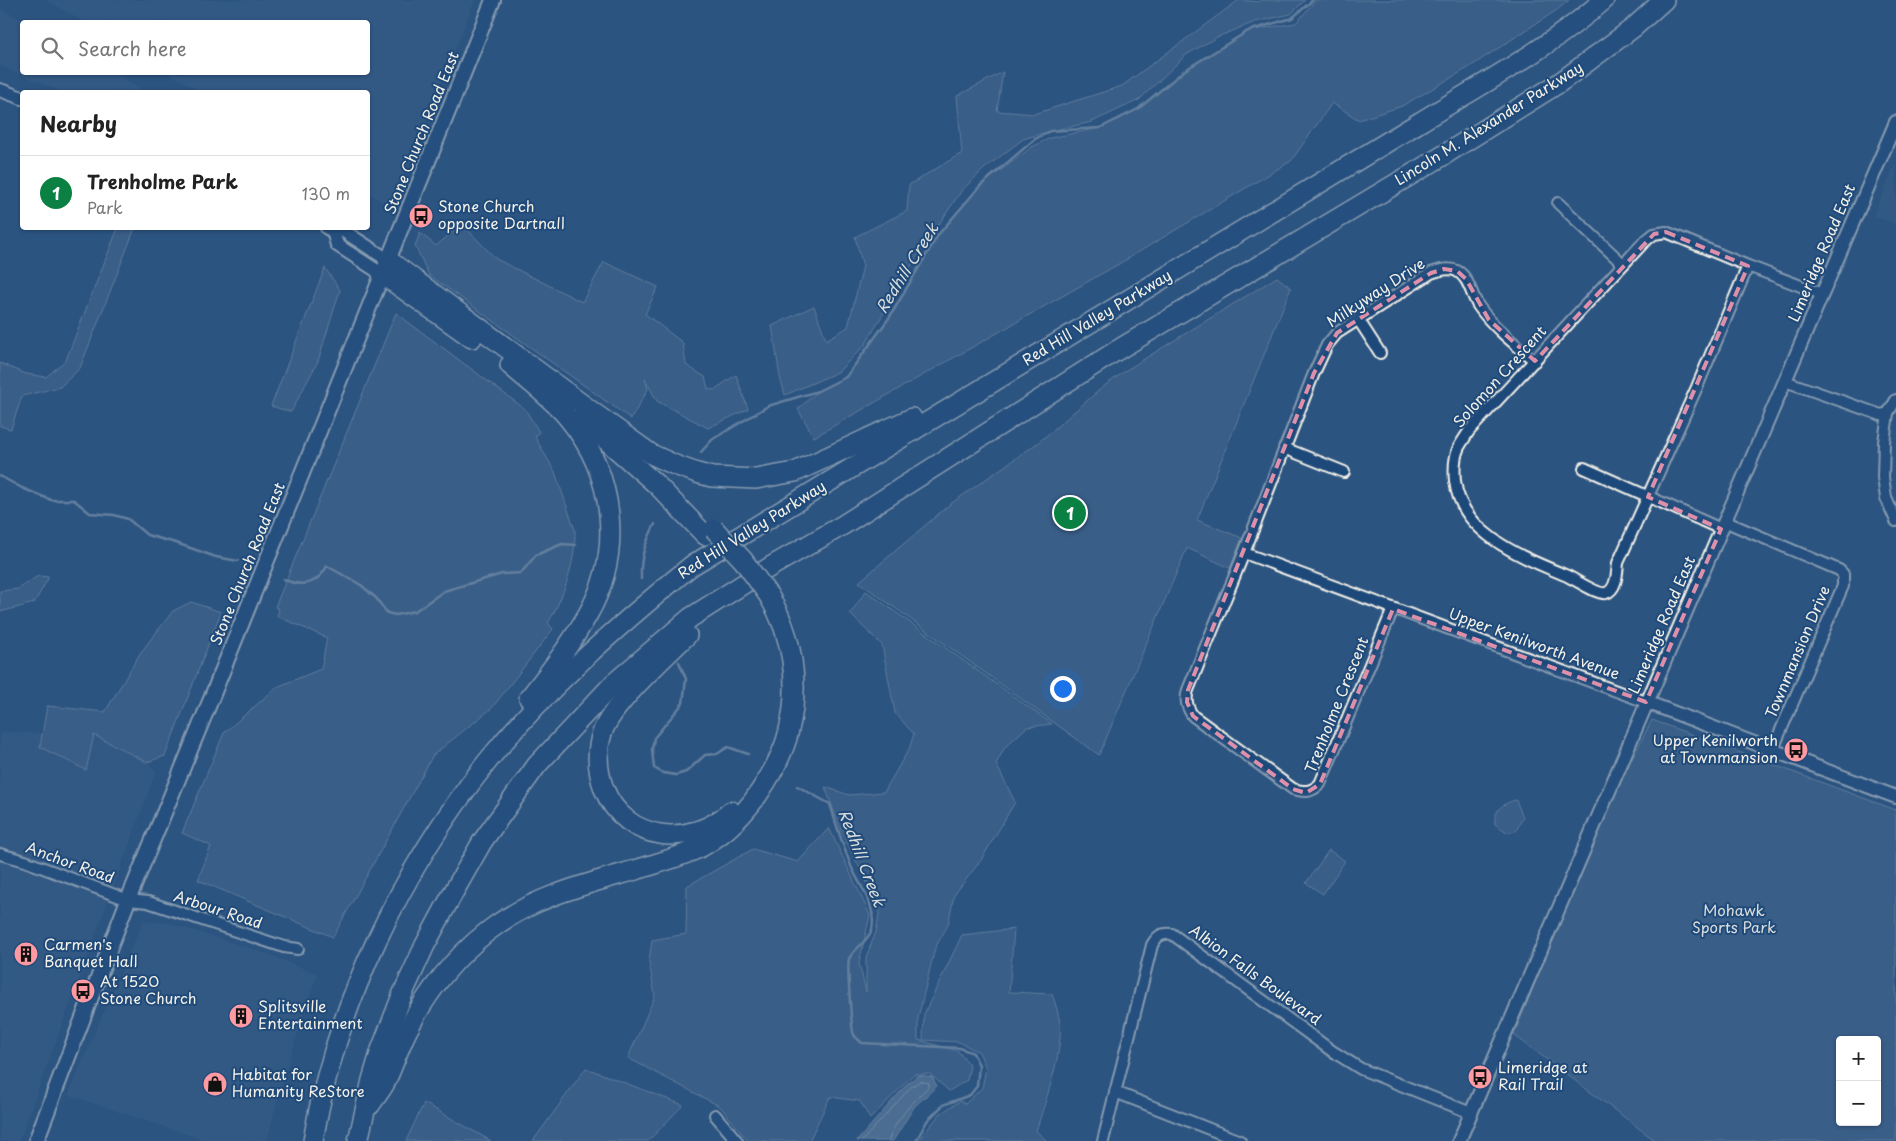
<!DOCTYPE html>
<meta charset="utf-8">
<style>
body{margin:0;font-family:"Playpen Sans",sans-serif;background:#f2f2f2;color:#222}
.controls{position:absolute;right:15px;bottom:15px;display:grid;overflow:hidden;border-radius:5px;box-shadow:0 1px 4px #0004}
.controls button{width:45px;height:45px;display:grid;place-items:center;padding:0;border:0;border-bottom:1px solid #e0e0e0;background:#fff;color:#222;font:25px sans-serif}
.you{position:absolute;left:1062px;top:688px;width:18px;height:18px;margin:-12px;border:4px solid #fff;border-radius:50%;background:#1a73e8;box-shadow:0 0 0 8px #1a73e833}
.badge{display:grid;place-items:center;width:32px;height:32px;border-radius:50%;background:#0b8043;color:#fff;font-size:16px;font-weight:700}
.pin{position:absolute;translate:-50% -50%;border:2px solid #fff;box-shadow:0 1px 5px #0006}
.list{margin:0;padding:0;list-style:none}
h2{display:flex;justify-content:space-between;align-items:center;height:65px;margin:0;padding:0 20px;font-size:21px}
h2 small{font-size:16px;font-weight:400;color:#767676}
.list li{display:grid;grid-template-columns:32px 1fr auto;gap:15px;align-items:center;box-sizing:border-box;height:75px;padding:0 20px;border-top:1px solid #e0e0e0}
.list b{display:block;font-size:19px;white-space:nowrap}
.list p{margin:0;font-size:16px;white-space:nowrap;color:#767676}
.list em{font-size:16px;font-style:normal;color:#767676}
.icon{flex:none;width:28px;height:28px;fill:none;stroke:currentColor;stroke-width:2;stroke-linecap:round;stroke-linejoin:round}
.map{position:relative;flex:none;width:1896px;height:1141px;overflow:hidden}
.search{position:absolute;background:#fff;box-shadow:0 1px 4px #0004;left:20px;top:20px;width:350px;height:55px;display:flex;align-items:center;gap:12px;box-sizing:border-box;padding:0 18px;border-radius:5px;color:#767676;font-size:19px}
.panel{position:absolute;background:#fff;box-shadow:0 1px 4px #0004;left:20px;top:90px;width:350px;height:140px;border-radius:5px}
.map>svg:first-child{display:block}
.built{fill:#3b6088}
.green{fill:#496b90;stroke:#9eaebc;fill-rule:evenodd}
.water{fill:#738ca6;stroke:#a7b4c0}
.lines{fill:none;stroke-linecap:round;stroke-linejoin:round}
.shore{stroke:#c0c9ce;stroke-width:1}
.stream{stroke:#a7b4c0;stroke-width:2.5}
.minor-casing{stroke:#f4f1e8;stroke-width:14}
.tertiary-casing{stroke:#f4f1e8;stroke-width:16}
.secondary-casing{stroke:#f4f1e8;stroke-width:18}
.motorway-casing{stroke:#f4f1e8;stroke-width:22}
.minor{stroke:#1f4a7a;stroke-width:10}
.tertiary{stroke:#1f4a7a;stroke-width:12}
.secondary{stroke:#1f4a7a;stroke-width:14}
.motorway{stroke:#1f4a7a;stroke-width:19}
.motorway-bridge-casing{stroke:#f4f1e8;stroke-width:22;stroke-linecap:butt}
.motorway-bridge{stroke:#1f4a7a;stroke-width:19}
.marked{fill:none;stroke:#de8fa9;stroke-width:4;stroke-dasharray:10 6;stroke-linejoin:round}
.labels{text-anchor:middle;stroke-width:4;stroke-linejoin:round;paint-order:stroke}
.street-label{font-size:15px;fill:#f4f1e8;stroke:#1f4a7a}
.poi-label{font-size:15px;fill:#f4f1e8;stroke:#1f4a7a;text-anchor:start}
.park-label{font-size:15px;fill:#dadddb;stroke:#1f4a7a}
.water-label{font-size:16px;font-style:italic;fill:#dadddb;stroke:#1f4a7a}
</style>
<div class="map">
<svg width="1896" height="1141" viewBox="0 0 1896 1141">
<rect width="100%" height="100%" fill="#2c5481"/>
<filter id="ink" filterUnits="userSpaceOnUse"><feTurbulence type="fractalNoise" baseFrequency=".02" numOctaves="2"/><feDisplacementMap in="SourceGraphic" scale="10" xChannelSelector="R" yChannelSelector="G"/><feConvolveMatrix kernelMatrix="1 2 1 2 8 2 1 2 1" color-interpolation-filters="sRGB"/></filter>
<g filter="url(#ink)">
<g class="built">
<polygon points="46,0 475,0 391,207 368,193 368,92 202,92 168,73 368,72 368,22 84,22"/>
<polygon points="0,8 25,22 22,22 22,72 112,73 147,92 62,92 0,66"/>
<polygon points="1896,163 1896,224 1873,216"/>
<polygon points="0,732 94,735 147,762 156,772 19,1141 0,1141"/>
<polygon points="143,921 169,923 268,954 317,974 282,1083 267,1141 207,1141 68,1095"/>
</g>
<g class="green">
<polygon points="1239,0 1259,2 1261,0 1305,0 1291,14 1255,22 1217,37 1186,55 1139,100 1092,122 1050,131 1023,139 984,169 962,190 914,261 865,345 838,372 785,395 780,377 772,326 814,306 826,340 848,327 863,266 855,237 907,211 909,185 962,153 957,96 1003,72 997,111 1034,114 1122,86"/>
<polygon points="1316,0 1569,0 1557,10 1468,68 1402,106 1359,120 1332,103 1291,161 1117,265 814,437 798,409 818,391 846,377 889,318 938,235 980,186 1032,147 1050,138 1100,128 1138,109 1185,70 1248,31 1296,23"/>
<polygon points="462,224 496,259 582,302 604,262 658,287 645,314 683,343 686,365 705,377 708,389 714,390 736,375 748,409 708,428 657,401 645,379 648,389 631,419 429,275 415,246 420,233 436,246"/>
<polygon points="118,228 135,228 80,368 60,387 22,396 11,429 0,426 0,363 26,374 46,377 66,360"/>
<polygon points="325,268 340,290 318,361 291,412 271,406"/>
<polygon points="1277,277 1291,288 1197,520 1242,538 1230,568 1187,548 1099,755 859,582 949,505 1039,442 1103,387 1128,369"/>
<path d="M396 313 525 409 539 432 535 437 555 472 575 530C576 562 564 596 548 623L553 629 492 708 433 755 333 937 198 880 211 846 182 833 224 733 277 687 321 669 327 638 277 616 279 609 275 607Z"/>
<polygon points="38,576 49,577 34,603 0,612 0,591 18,589"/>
<polygon points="866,591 1052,724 1027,727 1005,747 996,764 1015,802 981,860 954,895 948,925 935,948 918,1018 918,1040 958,1051 970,1066 967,1080 949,1091 930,1074 914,1074 870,1119 860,1101 830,1097 809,1141 748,1141 721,1107 628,1058 655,996 649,962 652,940 686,934 687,886 753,849 798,862 829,828 870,915 859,963 866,992 866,957 876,932 880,908 842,833 825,787 849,795 884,792 909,749 914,734 895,713 882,645 850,614"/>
<polygon points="191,602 221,612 165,756 147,762 94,735 86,770 40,747 47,706 105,712 141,652 173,611"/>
<path d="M1652 720 1896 810V1141H1656L1514 1035 1562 916 1613 796ZM1840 1040H1877V1122H1840Z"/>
<path d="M1516 800 1523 817 1516 831 1508 833 1495 824C1493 809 1504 803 1516 800Z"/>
<polygon points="1329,850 1345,861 1323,894 1306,883"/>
<path d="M1014 929 1009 992 1052 994C1055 1003 1059 1014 1060 1024 1063 1052 1045 1103 1036 1131L1047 1141H918L940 1114 960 1101 965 1104 982 1088 986 1068 979 1052 959 1042 923 1040 924 1014 962 935Z"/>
<polygon points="586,1068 683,1105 648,1141 533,1141"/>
<polygon points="424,1103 491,1141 406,1141"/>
</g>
<polygon class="water" points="918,1075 932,1077 937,1086 914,1107 893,1141 857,1141 907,1084"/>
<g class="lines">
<path class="shore" d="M862 1141 911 1087 920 1081 929 1083V1086C916 1099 892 1122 889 1141"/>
<g class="stream">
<polyline points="701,452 713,439 768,406 818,391 846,377 889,318 938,235 980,186 1035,139 1050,131 1100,128 1138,109 1185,70 1248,31 1292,18 1313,0"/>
<polyline points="0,476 22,488 51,500 74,500 90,513 114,515 128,519 147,535 176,543 216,557 238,561"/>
<path d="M283 579C302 588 317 585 327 566L361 585 376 598 387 613 396 615 415 611 444 591 502 574 521 573 536 555 562 544 576 545"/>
<path d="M641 579C640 556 645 544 655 524"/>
<polyline points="679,662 686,679 683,703 654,738 652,750 654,768 663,773 676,775 686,772 705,755 717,754 728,747 748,754"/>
<path d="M797 786 830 804C836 825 843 845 851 866 860 887 877 905 872 929 869 941 854 948 849 959 847 965 851 1029 854 1035 856 1038 860 1041 862 1043L960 1048 973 1053 979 1065 977 1086 970 1095 943 1105 927 1121 916 1141"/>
</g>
<defs>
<g id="minor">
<polyline points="1558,203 1623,264"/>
<path d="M1748 266 1697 387 1618 563C1617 572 1617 590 1606 593 1597 595 1575 579 1565 575 1522 557 1461 534 1455 481 1454 470 1454 457 1459 447 1462 442 1466 436 1469 431L1644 242 1654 234 1666 232 1748 266 1822 294"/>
<polyline points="1358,319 1380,353"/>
<polyline points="1785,381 1881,415 1888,413"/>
<polyline points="1896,400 1888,413 1884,442 1883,477 1886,498 1896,521"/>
<polyline points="1284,448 1344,472"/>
<polyline points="1584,468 1721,529"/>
<polyline points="1724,521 1839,570 1843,574 1843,586 1772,751"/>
<polyline points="1244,553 1646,702"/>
<path d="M1393 609 1320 784C1310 793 1305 792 1293 789L1193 716C1187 708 1185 699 1188 690L1244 553 1314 373 1327 345 1337 333 1431 273C1439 270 1449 267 1457 271 1470 278 1471 296 1479 307 1494 328 1515 344 1535 361"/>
<polyline points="0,854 25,861 128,900 148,902 284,947 298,949"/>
<polyline points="1115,1092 1240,1141"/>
<polyline points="715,1115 737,1141"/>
<path d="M1103 1141 1152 945C1157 936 1161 933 1172 934L1332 1051 1361 1069 1471 1113"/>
</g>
<g id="tertiary">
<polyline points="0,90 22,98"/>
<polyline points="327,228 333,231 342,230 388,260"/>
<polyline points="333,231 337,245 382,274"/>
<polyline points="1646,702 1896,797"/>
<polyline points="1459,1141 1896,122"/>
</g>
<polyline id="secondary" points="36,1141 128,900 207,709 493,0"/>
<g id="motorway">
<polyline points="388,260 594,413 651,454 675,465 697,473 712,477 756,479 795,472 912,418"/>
<polyline points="382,274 472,338"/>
<path d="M510 365C529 382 552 398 569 419 614 474 624 551 588 614 571 644 550 672 529 698"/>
<polyline points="581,418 658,486 705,535"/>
<path d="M687 635C664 658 612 704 602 733 596 752 597 770 604 789 626 843 691 848 731 811"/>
<path d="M370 1105C375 1098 381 1090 385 1083 393 1066 399 1047 407 1031 427 992 453 959 487 932 531 897 587 884 639 869 661 862 684 856 703 846 729 831 751 807 766 782 776 766 785 749 789 730 800 685 793 636 769 596"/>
<path d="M313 1141C335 1006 402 869 487 762 546 688 618 626 691 566L1420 122C1482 84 1549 48 1604 0"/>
<polyline points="358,1141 372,1080 381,1050 403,993 425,945 453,893 482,842 537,765 614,683 690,618 770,567 843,525 1116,351 1439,158 1559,83 1633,28 1664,0"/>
</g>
</defs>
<use href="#minor" class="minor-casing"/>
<use href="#tertiary" class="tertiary-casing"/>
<use href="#secondary" class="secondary-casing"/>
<use href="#motorway" class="motorway-casing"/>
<use href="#minor" class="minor"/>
<use href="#tertiary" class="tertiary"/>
<use href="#secondary" class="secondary"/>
<use href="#motorway" class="motorway"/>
<defs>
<polyline id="motorway-bridge" points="714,529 743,560 769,596"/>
</defs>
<use href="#motorway-bridge" class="motorway-bridge-casing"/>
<use href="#motorway-bridge" class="motorway-bridge"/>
</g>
</g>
<path d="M0 0H1896V1141H0ZM1666 232 1748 266 1648 497 1721 529 1646 702 1393 609 1320 784 1306 793 1293 789 1193 716 1187 702 1188 690 1314 373 1337 333 1431 273 1444 269 1457 271 1466 279 1489 320 1535 361 1654 234Z" fill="#2c5481" fill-opacity=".55" fill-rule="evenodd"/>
<path class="marked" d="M1666 232 1748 266 1648 497 1721 529 1646 702 1393 609 1320 784 1306 793 1293 789 1193 716 1187 702 1188 690 1314 373 1337 333 1431 273 1444 269 1457 271 1466 279 1489 320 1535 361 1654 234Z"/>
<defs>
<symbol id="bus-disc" viewBox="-11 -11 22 22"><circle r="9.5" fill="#ff9aa2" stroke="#1f4a7a"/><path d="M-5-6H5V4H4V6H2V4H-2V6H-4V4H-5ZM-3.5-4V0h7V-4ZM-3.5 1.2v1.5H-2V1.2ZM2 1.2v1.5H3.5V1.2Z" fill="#111"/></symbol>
<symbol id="building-disc" viewBox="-11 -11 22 22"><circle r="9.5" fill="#ff9aa2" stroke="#1f4a7a"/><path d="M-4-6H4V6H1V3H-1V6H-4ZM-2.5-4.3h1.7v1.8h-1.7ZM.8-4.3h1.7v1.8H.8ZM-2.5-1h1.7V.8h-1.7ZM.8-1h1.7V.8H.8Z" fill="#111"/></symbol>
<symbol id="shop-disc" viewBox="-11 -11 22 22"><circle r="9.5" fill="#ff9aa2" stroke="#1f4a7a"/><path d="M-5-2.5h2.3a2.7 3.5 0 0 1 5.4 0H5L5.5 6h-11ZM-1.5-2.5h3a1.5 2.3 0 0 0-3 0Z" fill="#111"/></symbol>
</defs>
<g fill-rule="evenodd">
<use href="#bus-disc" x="407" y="202" width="28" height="28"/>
<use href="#bus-disc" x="1782" y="736" width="28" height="28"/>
<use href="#building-disc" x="12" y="940" width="28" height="28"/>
<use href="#bus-disc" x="69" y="977" width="28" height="28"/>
<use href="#building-disc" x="227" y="1002" width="28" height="28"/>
<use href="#bus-disc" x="1466" y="1063" width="28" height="28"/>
<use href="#shop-disc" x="201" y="1070" width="28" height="28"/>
</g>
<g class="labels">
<g class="street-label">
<text transform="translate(1489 124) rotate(-32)" y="5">Lincoln M. Alexander Parkway</text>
<text transform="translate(422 133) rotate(-68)" y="5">Stone Church Road East</text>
<text transform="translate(1822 253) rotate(-67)" y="5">Limeridge Road East</text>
<text transform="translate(1376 293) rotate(-33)" y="5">Milkyway Drive</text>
<text transform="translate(1097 318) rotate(-31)" y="5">Red Hill Valley Parkway</text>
<text transform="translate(1500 377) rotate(-48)" y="5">Solomon Crescent</text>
<text transform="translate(752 530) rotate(-32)" y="5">Red Hill Valley Parkway</text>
<text transform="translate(248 564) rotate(-68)" y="5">Stone Church Road East</text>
<text transform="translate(1662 625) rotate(-67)" y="5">Limeridge Road East</text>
<text transform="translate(1534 644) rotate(20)" y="5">Upper Kenilworth Avenue</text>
<text transform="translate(1798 652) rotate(-67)" y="5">Townmansion Drive</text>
<text transform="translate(1337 705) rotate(-68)" y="5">Trenholme Crescent</text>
<text transform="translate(70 863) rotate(20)" y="5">Anchor Road</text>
<text transform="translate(218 910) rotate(18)" y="5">Arbour Road</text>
<text transform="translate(1255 975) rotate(36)" y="5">Albion Falls Boulevard</text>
</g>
<g class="poi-label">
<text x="438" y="212">Stone Church<tspan x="438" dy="17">opposite Dartnall</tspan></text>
<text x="1778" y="746" text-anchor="end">Upper Kenilworth<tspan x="1778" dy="17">at Townmansion</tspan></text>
<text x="44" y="950">Carmen's<tspan x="44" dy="17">Banquet Hall</tspan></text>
<text x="100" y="987">At 1520<tspan x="100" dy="17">Stone Church</tspan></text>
<text x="258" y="1012">Splitsville<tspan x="258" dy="17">Entertainment</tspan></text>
<text x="1498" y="1073">Limeridge at<tspan x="1498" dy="17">Rail Trail</tspan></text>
<text x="232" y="1080">Habitat for<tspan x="232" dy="17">Humanity ReStore</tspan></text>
</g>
<g class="park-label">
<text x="1734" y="916">Mohawk<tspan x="1734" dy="17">Sports Park</tspan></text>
</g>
<g class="water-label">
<text transform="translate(907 268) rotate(-58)" y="6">Redhill Creek</text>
<text transform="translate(862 858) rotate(69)" y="6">Redhill Creek</text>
</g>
</g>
</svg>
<div class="controls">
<button>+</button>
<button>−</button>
</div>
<div class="you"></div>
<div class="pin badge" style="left:1070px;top:513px">1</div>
<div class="search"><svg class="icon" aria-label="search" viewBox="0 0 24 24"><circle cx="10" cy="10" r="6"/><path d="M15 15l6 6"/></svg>Search here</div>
<section class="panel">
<h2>Nearby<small></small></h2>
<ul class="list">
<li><span class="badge">1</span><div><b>Trenholme Park</b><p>Park</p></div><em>130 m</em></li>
</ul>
</section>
</div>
